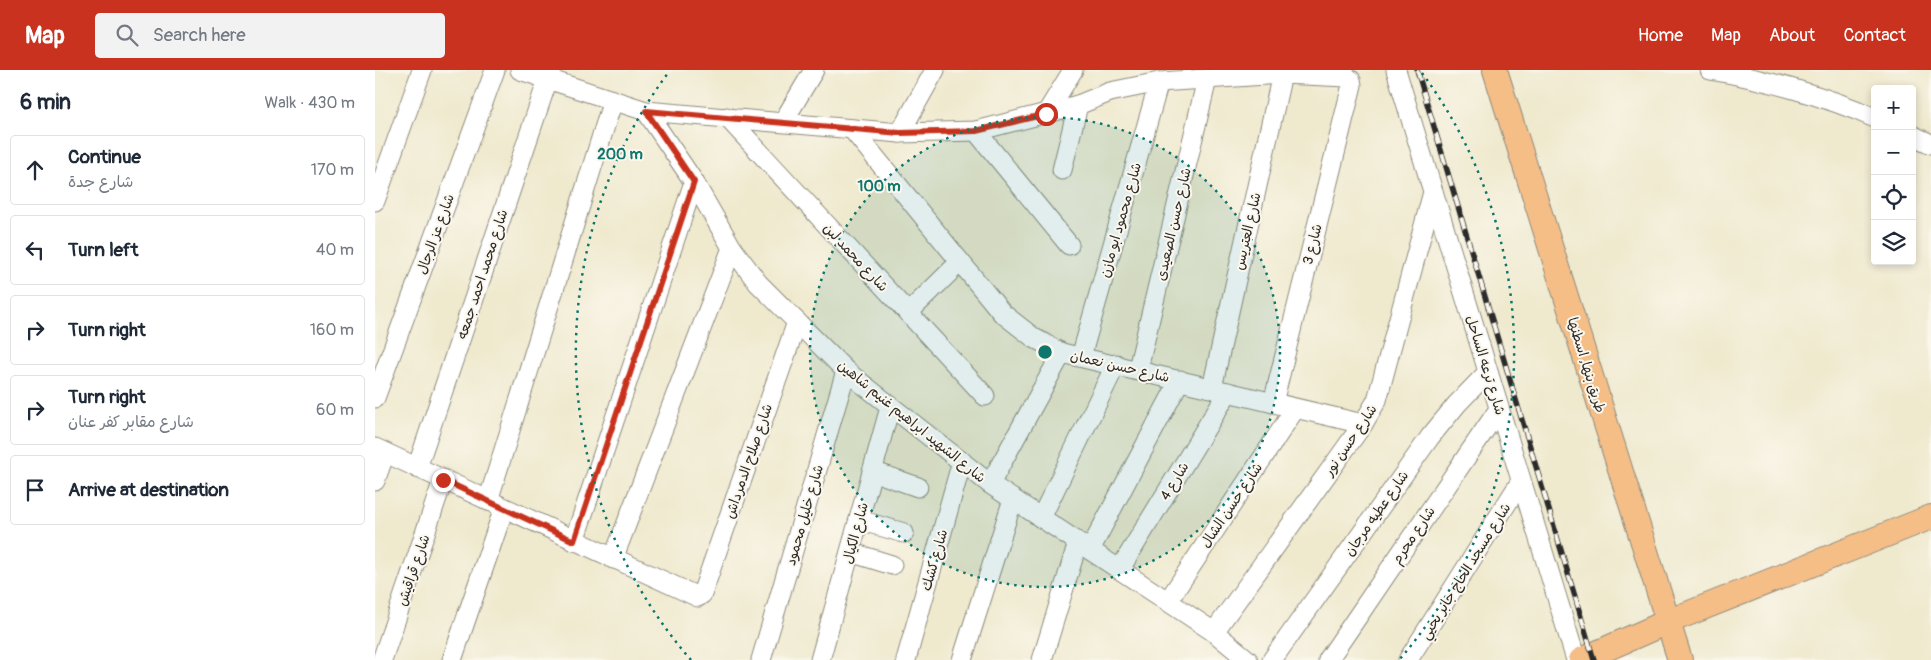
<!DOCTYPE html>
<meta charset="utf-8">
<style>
body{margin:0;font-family:Pangolin,"Playpen Sans Arabic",sans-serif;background:#f2f2f3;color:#1f2937}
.controls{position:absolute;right:15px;top:15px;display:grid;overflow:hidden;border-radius:5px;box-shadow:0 2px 8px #0003}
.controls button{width:45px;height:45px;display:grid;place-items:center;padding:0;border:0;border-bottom:1px solid #e0e1e3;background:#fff;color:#1f2937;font:25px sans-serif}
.stop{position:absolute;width:15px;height:15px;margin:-11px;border:4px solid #c8321e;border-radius:50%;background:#fff}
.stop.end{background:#c8321e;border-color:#fff;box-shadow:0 1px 5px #0008}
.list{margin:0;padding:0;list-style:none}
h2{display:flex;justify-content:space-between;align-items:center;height:65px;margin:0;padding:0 20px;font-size:21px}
h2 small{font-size:16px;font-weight:400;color:#747a83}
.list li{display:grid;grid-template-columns:32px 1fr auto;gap:15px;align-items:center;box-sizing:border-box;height:70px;margin:0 10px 10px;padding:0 10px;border:1px solid #e0e1e3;border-radius:5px}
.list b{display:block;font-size:19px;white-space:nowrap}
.list p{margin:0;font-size:16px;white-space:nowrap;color:#747a83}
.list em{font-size:16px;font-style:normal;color:#747a83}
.icon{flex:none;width:28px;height:28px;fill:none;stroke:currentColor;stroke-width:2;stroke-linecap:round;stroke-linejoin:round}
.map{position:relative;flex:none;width:1556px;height:590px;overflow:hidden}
header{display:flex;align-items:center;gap:30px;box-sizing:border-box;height:70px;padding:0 25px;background:#c8321e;color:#fff}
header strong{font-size:24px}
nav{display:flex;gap:28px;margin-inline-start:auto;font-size:18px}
.search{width:350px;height:45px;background:#f2f2f3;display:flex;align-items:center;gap:12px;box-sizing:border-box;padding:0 18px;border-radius:5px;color:#747a83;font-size:19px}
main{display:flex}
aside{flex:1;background:#fff}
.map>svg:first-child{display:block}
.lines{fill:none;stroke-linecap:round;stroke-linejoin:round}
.minor-casing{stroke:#8d8a7c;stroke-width:21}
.major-casing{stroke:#8d8a7c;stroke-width:26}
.minor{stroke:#fff;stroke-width:19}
.major{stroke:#f6be87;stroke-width:24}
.rail-casing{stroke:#2b2b2b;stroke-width:5.5}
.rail{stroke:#fbf7ec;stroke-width:4;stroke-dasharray:11;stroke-linecap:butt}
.route{stroke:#c8321e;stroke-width:6}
.ring{fill:none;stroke:#0f766e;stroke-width:2.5;stroke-dasharray:2.5 5}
.labels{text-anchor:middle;stroke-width:4;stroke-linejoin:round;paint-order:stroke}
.street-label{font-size:14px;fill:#2b2b2b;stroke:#fbf7ec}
.centre{fill:#0f766e;stroke:#fbf7ec;stroke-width:2.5}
.ring-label{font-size:15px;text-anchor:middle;font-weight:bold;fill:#0f766e;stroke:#fbf7ec;stroke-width:4;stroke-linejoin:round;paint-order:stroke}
</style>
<header>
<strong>Map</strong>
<div class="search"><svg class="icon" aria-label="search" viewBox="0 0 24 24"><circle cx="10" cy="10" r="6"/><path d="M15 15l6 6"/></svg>Search here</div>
<nav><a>Home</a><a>Map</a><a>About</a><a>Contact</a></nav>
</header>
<main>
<aside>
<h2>6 min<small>Walk · 430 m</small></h2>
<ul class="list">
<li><svg class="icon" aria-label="ahead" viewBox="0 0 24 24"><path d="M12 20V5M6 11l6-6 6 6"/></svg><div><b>Continue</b><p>شارع جدة</p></div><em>170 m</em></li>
<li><svg class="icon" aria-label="left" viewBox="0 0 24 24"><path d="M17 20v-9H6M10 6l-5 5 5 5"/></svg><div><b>Turn left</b></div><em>40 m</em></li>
<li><svg class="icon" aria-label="right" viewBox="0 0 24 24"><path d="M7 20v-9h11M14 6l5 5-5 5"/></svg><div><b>Turn right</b></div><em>160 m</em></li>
<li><svg class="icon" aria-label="right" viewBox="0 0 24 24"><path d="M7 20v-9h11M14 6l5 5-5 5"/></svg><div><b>Turn right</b><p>شارع مقابر كفر عنان</p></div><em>60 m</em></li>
<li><svg class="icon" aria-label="arrive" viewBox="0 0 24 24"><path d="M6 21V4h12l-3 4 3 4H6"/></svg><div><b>Arrive at destination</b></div></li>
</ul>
</aside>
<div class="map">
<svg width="1556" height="590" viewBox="0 0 1556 590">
<rect width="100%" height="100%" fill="#fbf7ec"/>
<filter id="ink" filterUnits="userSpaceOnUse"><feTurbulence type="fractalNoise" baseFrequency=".02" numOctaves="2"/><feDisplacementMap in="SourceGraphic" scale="10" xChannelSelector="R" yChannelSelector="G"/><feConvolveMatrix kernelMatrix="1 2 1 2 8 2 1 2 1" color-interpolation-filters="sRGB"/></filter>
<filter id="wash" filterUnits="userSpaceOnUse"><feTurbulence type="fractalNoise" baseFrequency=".0096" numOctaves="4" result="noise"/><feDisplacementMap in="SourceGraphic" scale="20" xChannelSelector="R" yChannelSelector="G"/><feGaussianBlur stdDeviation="1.12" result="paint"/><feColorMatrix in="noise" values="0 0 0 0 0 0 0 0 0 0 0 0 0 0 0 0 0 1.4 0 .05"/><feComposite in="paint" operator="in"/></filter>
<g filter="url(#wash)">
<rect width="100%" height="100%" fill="#efe9ce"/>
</g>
<g filter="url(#ink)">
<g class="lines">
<defs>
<g id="minor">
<polyline points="145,0 271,41 525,63 601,61 703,35 735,22 784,12 907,4 972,7 976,10 977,15 898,333"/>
<polyline points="1021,0 1201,590"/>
<path d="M1335 0C1388 9 1451 26 1500 48"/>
<polyline points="271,41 319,112 357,178 383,213 471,301 615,414 839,562 873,590"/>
<polyline points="671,44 698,0"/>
<polyline points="352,47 610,326"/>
<polyline points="408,52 439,0"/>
<polyline points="477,59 627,243 659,268 687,283 988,354"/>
<polyline points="601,61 694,175"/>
<polyline points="525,63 560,0"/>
<polyline points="1537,65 1556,74"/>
<polyline points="687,100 703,35"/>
<polyline points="0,131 47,0"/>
<polyline points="533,243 585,192"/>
<polyline points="706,287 784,12"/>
<polyline points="763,299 832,9"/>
<polyline points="837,318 907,4"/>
<polyline points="0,328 120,0"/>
<polyline points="0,378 323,527 327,524 422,252"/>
<polyline points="42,398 176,0"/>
<polyline points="497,401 543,417"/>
<polyline points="0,411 10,383"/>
<polyline points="615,414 687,283"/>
<polyline points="113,431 238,30"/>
<polyline points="666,448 741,294"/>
<polyline points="484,450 529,463"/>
<polyline points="199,471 319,112"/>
<polyline points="715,480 805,310"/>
<polyline points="475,482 517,495"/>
<polyline points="238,489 357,178"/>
<polyline points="745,499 853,322"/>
<polyline points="793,531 920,339"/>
<polyline points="839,562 988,354 1002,330 1058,122"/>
<polyline points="7,590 68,410"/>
<polyline points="77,590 129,438"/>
<polyline points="386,590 471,301"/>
<polyline points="445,590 515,337"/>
<polyline points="531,590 587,391"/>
<polyline points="587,590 638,429"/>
<polyline points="667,590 703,472"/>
<polyline points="897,590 1055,367 1082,334 1113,302"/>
<polyline points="953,590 1124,339"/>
<polyline points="1033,590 1146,411"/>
</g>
<g id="major">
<polyline points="1120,0 1305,590"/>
<polyline points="1206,590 1292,552 1556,447"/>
</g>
</defs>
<use href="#minor" class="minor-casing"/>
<use href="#major" class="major-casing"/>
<use href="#minor" class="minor"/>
<use href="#major" class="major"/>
<defs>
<polyline id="rail" points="1042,0 1219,590"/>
</defs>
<use href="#rail" class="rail-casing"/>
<use href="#rail" class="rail"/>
</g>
</g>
<g class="lines" filter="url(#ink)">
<polyline class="route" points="68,410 199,471 319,112 271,41 525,63 601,61 671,44"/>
</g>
<circle cx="670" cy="282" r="235" fill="#0f766e" fill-opacity=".12"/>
<g class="ring">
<circle cx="670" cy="282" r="235"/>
<path d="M316 590A469 469 0 0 1 293 3M1047 3A469 469 0 0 1 1024 590"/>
</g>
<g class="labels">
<g class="street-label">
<text transform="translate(745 150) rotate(-74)" y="5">شارع محمود ابو مازن</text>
<text transform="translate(798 154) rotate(-77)" y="5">شارع حسن الصعيدى</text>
<text transform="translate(872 161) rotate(-77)" y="5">شارع العتريس</text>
<text transform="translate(60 164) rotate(-70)" y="5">شارع عز الرجال</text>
<text transform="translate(937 174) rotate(-76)" y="5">شارع 3</text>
<text transform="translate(481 187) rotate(47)" y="5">شارع محمد لبن</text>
<text transform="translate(107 204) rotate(-72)" y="5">شارع محمد احمد جمعه</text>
<text transform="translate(1111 295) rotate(73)" y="5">شارع ترعه الساحل</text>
<text transform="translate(1212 295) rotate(73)" y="5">طريق بنها, اسطنها</text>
<text transform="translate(745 296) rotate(13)" y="5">شارع حسن نعمان</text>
<text transform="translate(537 351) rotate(39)" y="5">شارع الشهيد ابراهيم غنيم شاهين</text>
<text transform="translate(975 370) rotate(-56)" y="5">شارع حسن نور</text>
<text transform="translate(373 391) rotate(-71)" y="5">شارع صلاح الدمرداش</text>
<text transform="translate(799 411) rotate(-59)" y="5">شارع 4</text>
<text transform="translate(856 435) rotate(-56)" y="5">شارع حسن الشال</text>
<text transform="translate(1001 443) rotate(-55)" y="5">شارع عطيه مرجان</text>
<text transform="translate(429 445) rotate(-74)" y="5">شارع خليل محمود</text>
<text transform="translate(480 463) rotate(-75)" y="5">شارع الكيال</text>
<text transform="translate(1038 465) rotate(-56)" y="5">شارع محرم</text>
<text transform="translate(559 490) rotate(-74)" y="5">شارع كشك</text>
<text transform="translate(38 500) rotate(-71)" y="5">شارع قراقيش</text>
<text transform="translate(1090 501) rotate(-58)" y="5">شارع مسجد الحاج جابر يحيي</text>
</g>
</g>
<circle cx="670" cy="282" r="8" class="centre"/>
<g class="ring-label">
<text x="245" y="89">200 m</text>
<text x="504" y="121">100 m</text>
</g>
</svg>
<div class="controls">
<button>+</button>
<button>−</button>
<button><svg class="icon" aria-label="locate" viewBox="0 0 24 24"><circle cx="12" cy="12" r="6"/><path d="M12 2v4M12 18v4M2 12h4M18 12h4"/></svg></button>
<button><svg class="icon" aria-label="layers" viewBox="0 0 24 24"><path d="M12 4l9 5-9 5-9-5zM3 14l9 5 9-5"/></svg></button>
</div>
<div class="stop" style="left:671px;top:44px"></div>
<div class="stop end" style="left:68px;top:410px"></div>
</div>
</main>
